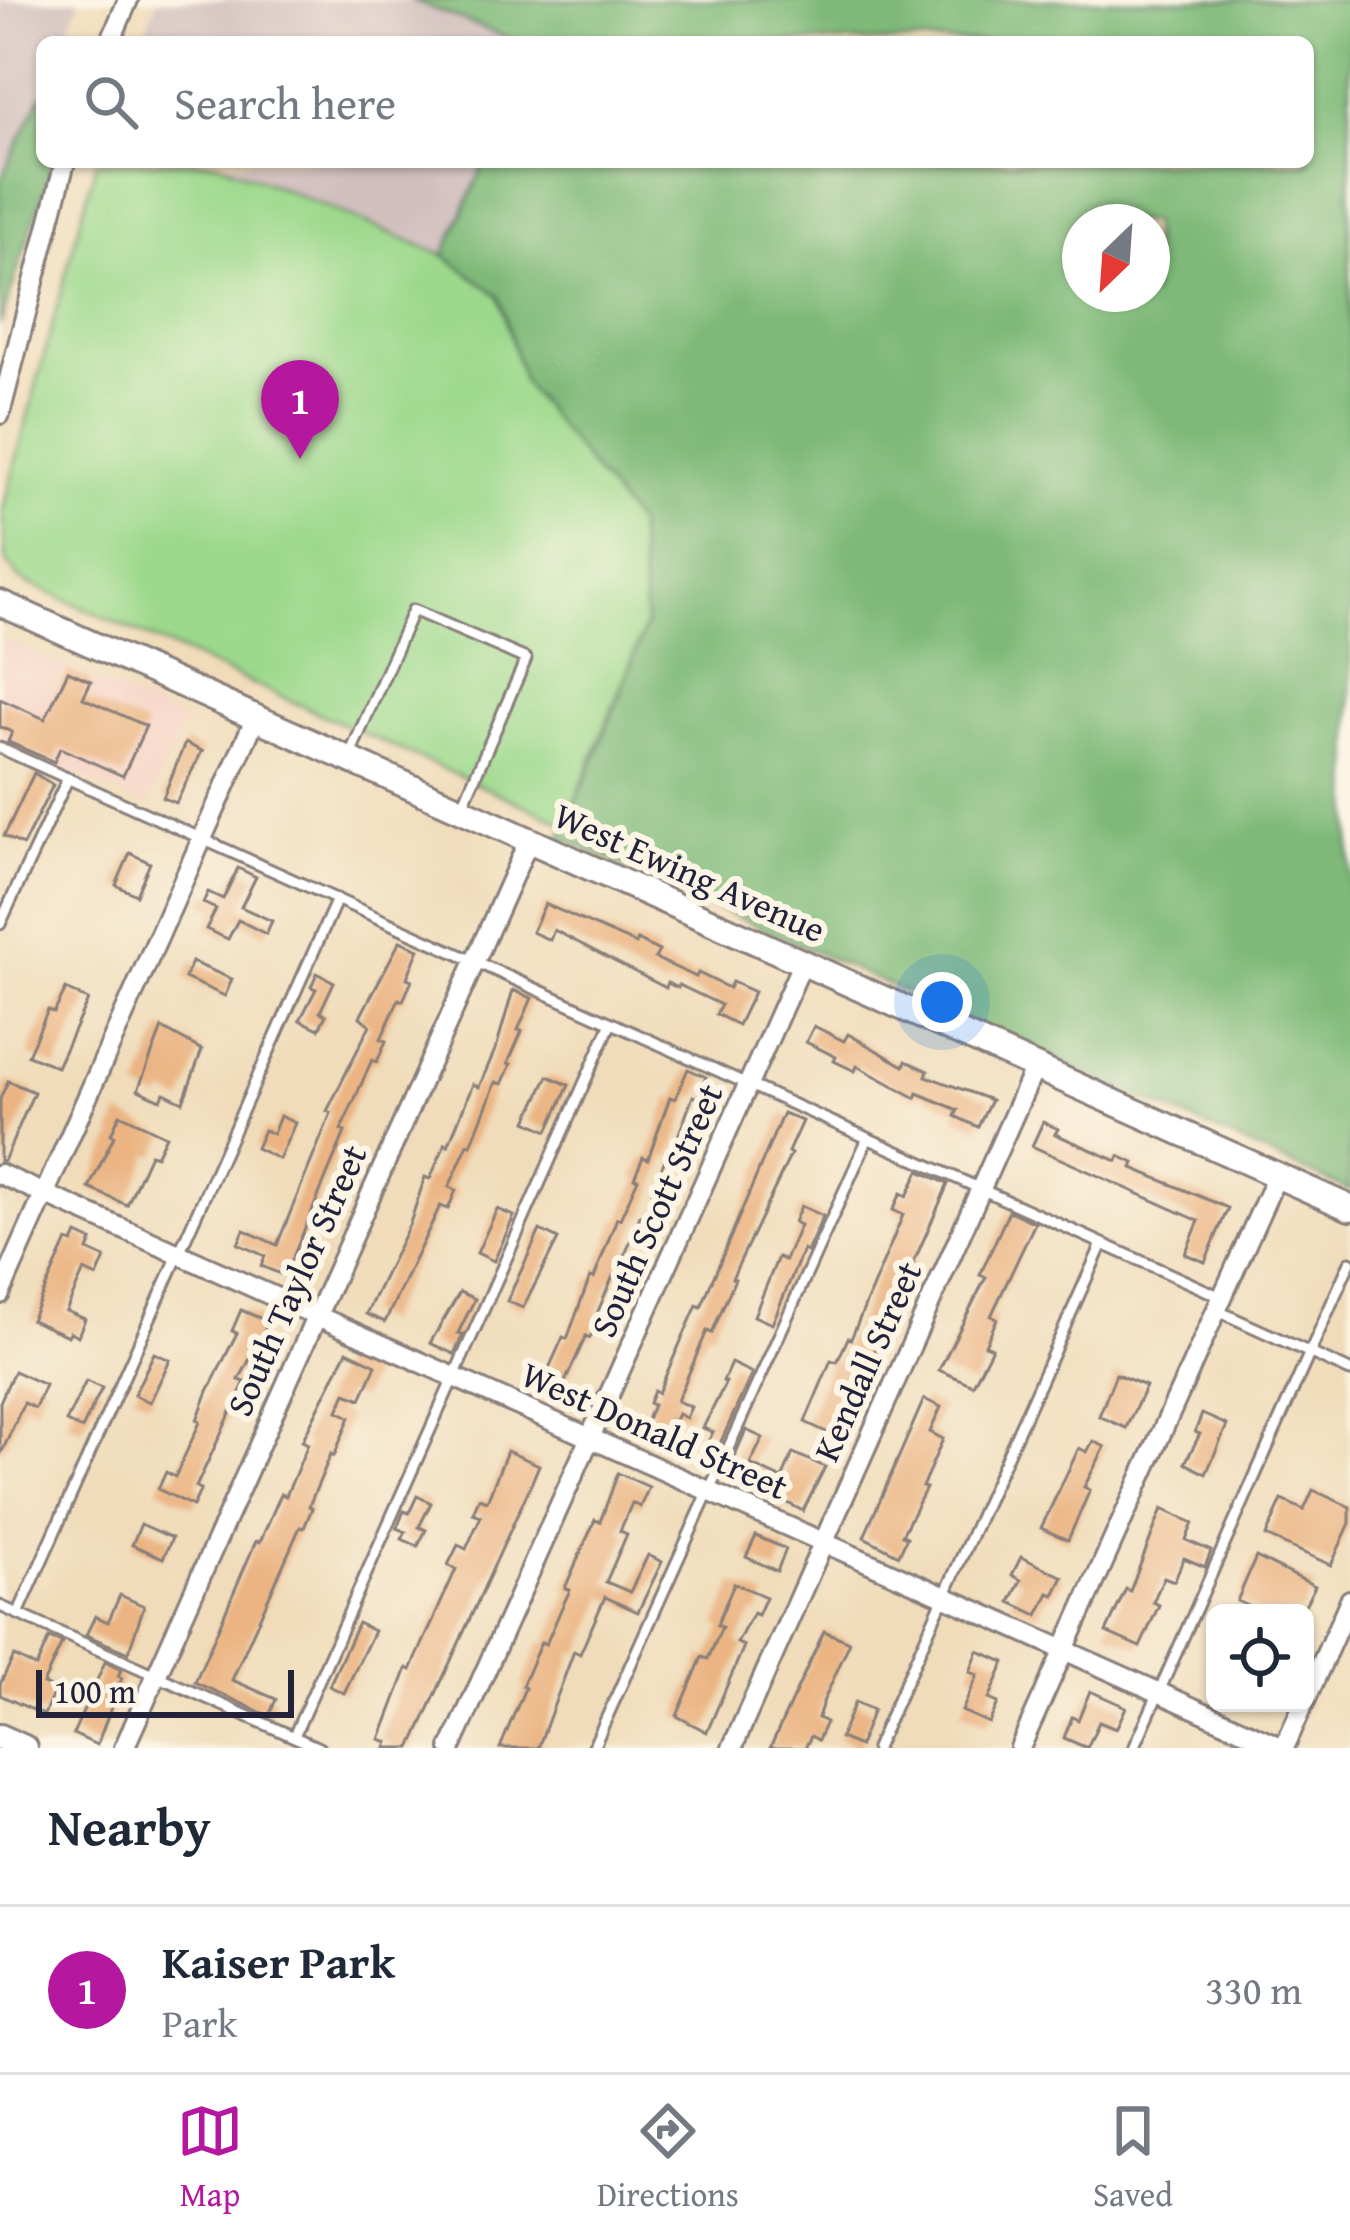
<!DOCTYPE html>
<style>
body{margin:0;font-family:"Gentium Book Plus",serif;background:#f6f6f7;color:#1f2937}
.controls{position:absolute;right:36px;bottom:36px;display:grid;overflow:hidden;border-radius:18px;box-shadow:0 3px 9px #0004}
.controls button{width:108px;height:108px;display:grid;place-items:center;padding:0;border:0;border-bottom:3px solid #e0e1e3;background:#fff;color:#1f2937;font:60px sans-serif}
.compass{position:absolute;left:1062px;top:204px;width:108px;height:108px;border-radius:50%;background:#fff;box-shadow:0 3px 9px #0004;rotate:205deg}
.scale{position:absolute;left:36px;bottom:30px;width:258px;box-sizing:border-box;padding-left:12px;border:6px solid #22223b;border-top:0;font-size:33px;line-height:42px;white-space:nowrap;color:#22223b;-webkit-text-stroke:9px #fcf5e5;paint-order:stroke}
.you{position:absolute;left:942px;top:1002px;width:42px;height:42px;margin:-30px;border:9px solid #fff;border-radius:50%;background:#1a73e8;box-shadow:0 0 0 18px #1a73e833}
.badge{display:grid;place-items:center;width:78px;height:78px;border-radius:50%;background:#b5179e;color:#fff;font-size:39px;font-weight:700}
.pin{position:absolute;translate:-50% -99px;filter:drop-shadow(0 3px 6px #0008)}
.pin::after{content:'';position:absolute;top:63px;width:42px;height:36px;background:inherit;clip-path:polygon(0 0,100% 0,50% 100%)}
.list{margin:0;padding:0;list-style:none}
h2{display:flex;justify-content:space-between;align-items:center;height:156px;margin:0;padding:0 48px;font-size:51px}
h2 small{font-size:39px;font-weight:400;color:#747a83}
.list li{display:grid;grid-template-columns:78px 1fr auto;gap:36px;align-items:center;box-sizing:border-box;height:168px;padding:0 48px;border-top:3px solid #e0e1e3}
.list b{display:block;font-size:45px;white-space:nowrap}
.list p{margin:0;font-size:39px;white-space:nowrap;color:#747a83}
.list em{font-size:39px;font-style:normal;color:#747a83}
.icon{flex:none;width:66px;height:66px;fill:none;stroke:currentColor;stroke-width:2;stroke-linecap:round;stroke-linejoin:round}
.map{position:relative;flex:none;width:1350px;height:1748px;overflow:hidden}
.search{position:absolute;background:#fff;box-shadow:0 3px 9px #0004;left:36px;right:36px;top:36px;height:132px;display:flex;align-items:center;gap:30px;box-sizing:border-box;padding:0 42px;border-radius:18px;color:#747a83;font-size:45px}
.sheet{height:324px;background:#fff}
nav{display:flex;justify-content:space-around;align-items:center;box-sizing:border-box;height:168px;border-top:3px solid #e0e1e3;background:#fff;font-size:33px;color:#747a83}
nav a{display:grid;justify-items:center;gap:6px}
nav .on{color:#b5179e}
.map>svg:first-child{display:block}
.built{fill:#f6d2c4}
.industrial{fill:#d1bfbe}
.green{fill:#9dd98c;stroke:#607e64;stroke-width:3}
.forest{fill:#7eb978;stroke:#506e5a;stroke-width:3;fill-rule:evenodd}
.building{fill:#ebb482}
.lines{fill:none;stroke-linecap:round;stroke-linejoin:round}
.lane-casing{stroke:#897f7a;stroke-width:15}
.street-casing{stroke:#897f7a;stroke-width:24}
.secondary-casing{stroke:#897f7a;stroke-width:30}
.lane{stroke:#fff;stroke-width:9}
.street{stroke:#fff;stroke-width:18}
.secondary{stroke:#fff;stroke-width:24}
.labels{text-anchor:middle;stroke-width:12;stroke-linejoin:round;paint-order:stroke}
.street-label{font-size:36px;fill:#22223b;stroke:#fcf5e5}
</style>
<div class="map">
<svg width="1350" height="1748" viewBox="0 0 1350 1748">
<rect width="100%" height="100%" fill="#fcf5e5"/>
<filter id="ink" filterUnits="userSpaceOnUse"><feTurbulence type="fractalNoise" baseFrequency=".00833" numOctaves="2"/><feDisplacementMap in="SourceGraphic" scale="24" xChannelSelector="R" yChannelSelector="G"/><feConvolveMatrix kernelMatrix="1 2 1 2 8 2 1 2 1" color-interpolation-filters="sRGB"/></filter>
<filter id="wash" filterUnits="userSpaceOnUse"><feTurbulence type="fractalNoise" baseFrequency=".004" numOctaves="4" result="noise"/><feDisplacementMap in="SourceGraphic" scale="48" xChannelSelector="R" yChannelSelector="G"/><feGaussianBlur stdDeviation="2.7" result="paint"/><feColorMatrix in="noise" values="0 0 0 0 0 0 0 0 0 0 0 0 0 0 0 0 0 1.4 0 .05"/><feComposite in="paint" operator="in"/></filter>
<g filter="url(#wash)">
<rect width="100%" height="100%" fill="#f0dcba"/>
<polygon class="built" points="0,637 185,721 147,806 0,742"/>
<g class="industrial">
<polygon points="0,0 80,0 63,42 42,42 42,94 0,181"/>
<polygon points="158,0 411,0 518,42 140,42"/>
<polygon points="218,162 485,162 444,255"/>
</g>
<polygon class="green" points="96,162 218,162 444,255 499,296 524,383 637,524 646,624 566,824 21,580 5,559 3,509"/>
<g class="forest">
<path d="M411 0H1350V1191L560 838 597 754 646 624 637 525 524 383 499 296 444 255 485 162H1308V42H518ZM1152 222V294H1080V222Z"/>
<polygon points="42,94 42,162 53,162 0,325 0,181"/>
</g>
<g id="blocks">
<g class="building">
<polygon points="68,671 91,681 83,698 146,726 123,776 60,748 54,762 8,742 12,732 0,727 0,699 45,719"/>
<polygon points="185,743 202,751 176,803 163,798"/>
<polygon points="34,773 53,785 23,845 4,836"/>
<polygon points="130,853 150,863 136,895 116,885"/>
<polygon points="238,868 256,877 241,907 272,921 266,934 238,920 228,939 206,929 216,909 203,903 208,892 223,899"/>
<polygon points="545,904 636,944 637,940 659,951 655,958 696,977 698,973 729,988 732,982 754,992 738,1025 716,1014 721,1005 679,985 678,988 667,983 666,988 554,930 550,940 532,932"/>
<polygon points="400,941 419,949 407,978 412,980 403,1001 399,999 381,1039 386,1041 377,1062 372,1060 341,1130 345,1132 285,1276 261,1266 265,1256 238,1244 244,1230 277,1245 331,1113 327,1111 370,1025 360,1017"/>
<polygon points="192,962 232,979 225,996 185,978"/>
<polygon points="317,973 334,982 320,1012 326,1015 319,1029 300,1020 316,989 311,987"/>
<polygon points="66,989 88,1000 57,1067 28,1055 48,1010 54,1013"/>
<polygon points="513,990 532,998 518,1030 522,1031 508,1063 511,1064 502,1084 496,1082 471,1145 468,1144 449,1187 456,1190 448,1209 440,1206 385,1322 366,1314 410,1223 425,1177 430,1179 445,1144 448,1146 473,1084 479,1087 497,1045"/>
<polygon points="814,1026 844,1041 848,1034 904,1066 906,1061 928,1071 926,1076 991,1100 978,1127 955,1116 958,1110 918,1093 916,1098 857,1066 855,1071 834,1061 836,1057 806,1042"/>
<polygon points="162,1028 202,1050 183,1102 164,1093 161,1100 138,1090"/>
<polygon points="688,1069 706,1077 697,1098 693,1096 670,1158 666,1156 644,1217 640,1216 616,1278 613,1276 596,1316 599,1317 590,1338 586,1336 560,1393 542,1384 563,1337 567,1339 590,1277 594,1278 617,1218 620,1219 638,1179 634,1178 643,1157 648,1159 670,1097 675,1099"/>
<polygon points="548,1076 569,1085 548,1131 527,1121"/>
<polygon points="8,1081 34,1092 4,1161 0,1161 0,1099"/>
<polygon points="783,1113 802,1121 788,1152 791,1154 732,1278 735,1279 712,1333 707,1331 677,1401 691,1407 686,1418 678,1414 674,1422 669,1420 658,1445 640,1437 653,1405 649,1403 654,1391 658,1393 697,1305 701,1307"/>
<polygon points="120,1114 166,1136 156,1156 150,1154 127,1205 89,1188 114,1136 111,1134"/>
<polygon points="280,1116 295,1123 279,1159 256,1148 264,1130 273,1134"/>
<polygon points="1043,1122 1058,1129 1055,1134 1117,1161 1119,1156 1134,1163 1132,1168 1228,1208 1205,1262 1185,1254 1199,1221 1032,1146"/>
<polygon points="919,1171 948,1184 878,1344 850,1398 853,1400 837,1437 805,1422 831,1360 837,1362 848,1338 851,1339 903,1215 893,1210 901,1193 907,1196"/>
<polygon points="801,1206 823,1216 807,1252 803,1250 772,1324 754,1316 778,1257 785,1260 800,1225 794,1222"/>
<polygon points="497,1209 514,1216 494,1261 477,1253"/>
<polygon points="1009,1211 1035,1223 991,1316 997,1319 985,1345 992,1348 973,1385 939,1370 986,1277 980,1275"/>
<polygon points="540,1230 558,1239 523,1308 507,1301"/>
<polygon points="77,1234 92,1241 88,1250 105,1258 97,1277 84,1271 66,1311 85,1319 78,1336 70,1332 68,1336 31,1320 67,1241 73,1243"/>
<polygon points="460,1292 475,1299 458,1333 463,1334 454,1354 430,1343"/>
<polygon points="241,1310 269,1322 239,1380 245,1382 196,1487 201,1489 193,1506 158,1489 166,1472 175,1477 200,1422 197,1420 208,1391 237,1333 232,1331"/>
<polygon points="347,1351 376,1365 361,1399 346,1393 338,1411 350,1417 334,1456 331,1454 309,1506 312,1508 304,1528 300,1527 232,1680 276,1699 269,1716 195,1682 256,1541 260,1542 281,1494 286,1496 308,1444 302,1441"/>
<polygon points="154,1353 170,1360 150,1402 134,1395"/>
<polygon points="731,1363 752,1373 709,1468 698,1463 713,1432 703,1428 726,1382 723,1381"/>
<polygon points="14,1371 45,1385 35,1408 24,1403 0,1456 0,1402"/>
<polygon points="1116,1374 1146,1386 1126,1428 1099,1416"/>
<polygon points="86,1381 102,1388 82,1429 66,1422"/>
<polygon points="924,1399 941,1407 930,1432 943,1439 922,1487 926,1488 902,1535 907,1537 899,1555 864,1537"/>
<polygon points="1202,1414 1227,1425 1206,1474 1185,1463 1200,1434 1195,1432"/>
<polygon points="746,1430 763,1438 750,1464 782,1479 793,1453 825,1467 803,1511 728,1471"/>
<polygon points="1093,1441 1105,1447 1084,1487 1090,1490 1068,1540 1041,1528 1079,1448 1087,1452"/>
<polygon points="507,1451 539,1465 529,1489 411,1748 386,1748 388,1742 380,1739 407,1668 411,1670 456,1569 448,1565 458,1545 466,1549 481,1516 473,1513 479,1498 487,1501"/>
<polygon points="618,1473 649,1487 640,1507 632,1503 620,1531 627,1534 606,1582 630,1592 648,1555 662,1562 638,1612 605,1597 580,1654 574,1651 538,1748 500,1748 525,1688 522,1686 541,1642 546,1644 562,1607 570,1590 565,1588 595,1520 600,1522"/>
<polygon points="1313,1490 1350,1507 1350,1523 1331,1565 1266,1536 1282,1500 1304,1510"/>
<polygon points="417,1496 431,1503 419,1527 426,1530 418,1546 402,1539 406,1532 397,1528 404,1511 409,1513"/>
<polygon points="1162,1509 1193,1523 1186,1540 1211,1551 1205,1567 1184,1558 1174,1581 1164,1577 1153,1602 1159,1605 1140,1647 1106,1632 1126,1589 1130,1591"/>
<polygon points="141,1524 172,1538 163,1558 132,1545"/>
<polygon points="756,1536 786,1549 777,1571 746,1557"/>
<polygon points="1021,1557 1063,1577 1054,1595 1049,1593 1038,1615 1010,1602 1021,1580 1012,1575"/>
<polygon points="1256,1557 1315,1586 1301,1613 1264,1613 1237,1601"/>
<polygon points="734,1583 766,1597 758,1615 753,1613 737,1643 744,1646 707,1732 677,1716 702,1657 708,1659 722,1627 717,1625"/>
<polygon points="120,1595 144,1606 128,1653 86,1635 95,1616 108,1622"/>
<polygon points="358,1623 374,1631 344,1693 329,1686"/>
<polygon points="824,1631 850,1642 823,1702 818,1718 826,1722 818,1740 811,1736 805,1748 770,1748"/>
<polygon points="49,1638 62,1643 43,1684 55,1689 44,1715 0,1695 0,1684 14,1656 36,1667"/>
<polygon points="978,1651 1005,1662 989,1699 998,1703 989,1723 962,1711 978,1675 970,1672"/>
<polygon points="105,1662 121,1670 118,1676 122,1678 97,1745 73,1734"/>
<polygon points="1090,1691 1126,1707 1116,1729 1099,1722 1087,1748 1064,1738 1072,1717 1078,1720"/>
<polygon points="855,1702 873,1710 859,1746 840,1738"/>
</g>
</g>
</g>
<g filter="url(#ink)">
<use href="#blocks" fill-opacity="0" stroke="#897f7a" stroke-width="3"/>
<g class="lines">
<defs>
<g id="lane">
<polyline points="0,748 1221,1297"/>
<polyline points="348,759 413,610 526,659 461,809"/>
<polyline points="0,924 68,778"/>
<polyline points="1218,1311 1350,1371"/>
<polyline points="0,1606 319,1748"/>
<polyline points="18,1614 337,899"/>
<polyline points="294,1736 611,1023"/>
<polyline points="593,1748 868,1138"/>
<polyline points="876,1748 1102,1244"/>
<polyline points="1134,1748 1350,1262"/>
</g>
<g id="street">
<polyline points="110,42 128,0"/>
<polyline points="0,414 65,162"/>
<polyline points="0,1174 1283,1748"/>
<polyline points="0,1294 256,717"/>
<polyline points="1305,1701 1350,1600"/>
<polyline points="124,1748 529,840"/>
<polyline points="451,1748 803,962"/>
<polyline points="732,1748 1035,1067"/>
<polyline points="1020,1748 1277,1175"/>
<polyline points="1284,1748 1304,1703"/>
</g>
<g id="secondary">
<polyline points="0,603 1350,1208"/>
<polyline points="0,1737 24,1748"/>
</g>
</defs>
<use href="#lane" class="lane-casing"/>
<use href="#street" class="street-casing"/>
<use href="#secondary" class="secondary-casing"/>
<use href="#lane" class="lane"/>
<use href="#street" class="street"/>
<use href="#secondary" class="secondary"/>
</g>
</g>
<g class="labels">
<g class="street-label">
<text transform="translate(690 872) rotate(24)" y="13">West Ewing Avenue</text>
<text transform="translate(656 1210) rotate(-66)" y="13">South Scott Street</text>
<text transform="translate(296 1280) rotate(-66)" y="13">South Taylor Street</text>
<text transform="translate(867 1361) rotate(-66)" y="13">Kendall Street</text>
<text transform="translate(655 1430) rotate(24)" y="13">West Donald Street</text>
</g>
</g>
</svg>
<div class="controls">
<button><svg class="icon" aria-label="locate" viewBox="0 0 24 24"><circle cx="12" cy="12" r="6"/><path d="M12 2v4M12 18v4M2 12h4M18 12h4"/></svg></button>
</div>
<svg class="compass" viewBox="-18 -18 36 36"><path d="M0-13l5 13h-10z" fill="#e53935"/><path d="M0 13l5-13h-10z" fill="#747a83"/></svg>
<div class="scale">100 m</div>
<div class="you"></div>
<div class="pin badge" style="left:300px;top:459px">1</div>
<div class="search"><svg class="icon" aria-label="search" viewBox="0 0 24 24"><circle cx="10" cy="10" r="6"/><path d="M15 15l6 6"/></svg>Search here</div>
</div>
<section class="sheet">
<h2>Nearby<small></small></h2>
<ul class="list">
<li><span class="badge">1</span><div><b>Kaiser Park</b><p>Park</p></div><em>330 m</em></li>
</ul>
</section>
<nav>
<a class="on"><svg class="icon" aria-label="map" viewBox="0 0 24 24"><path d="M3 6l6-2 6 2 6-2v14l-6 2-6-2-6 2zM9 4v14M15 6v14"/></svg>Map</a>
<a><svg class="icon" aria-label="directions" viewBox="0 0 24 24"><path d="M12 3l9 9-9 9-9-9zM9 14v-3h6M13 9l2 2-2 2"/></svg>Directions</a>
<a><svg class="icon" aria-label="saved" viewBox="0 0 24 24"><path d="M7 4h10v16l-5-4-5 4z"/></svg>Saved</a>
</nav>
